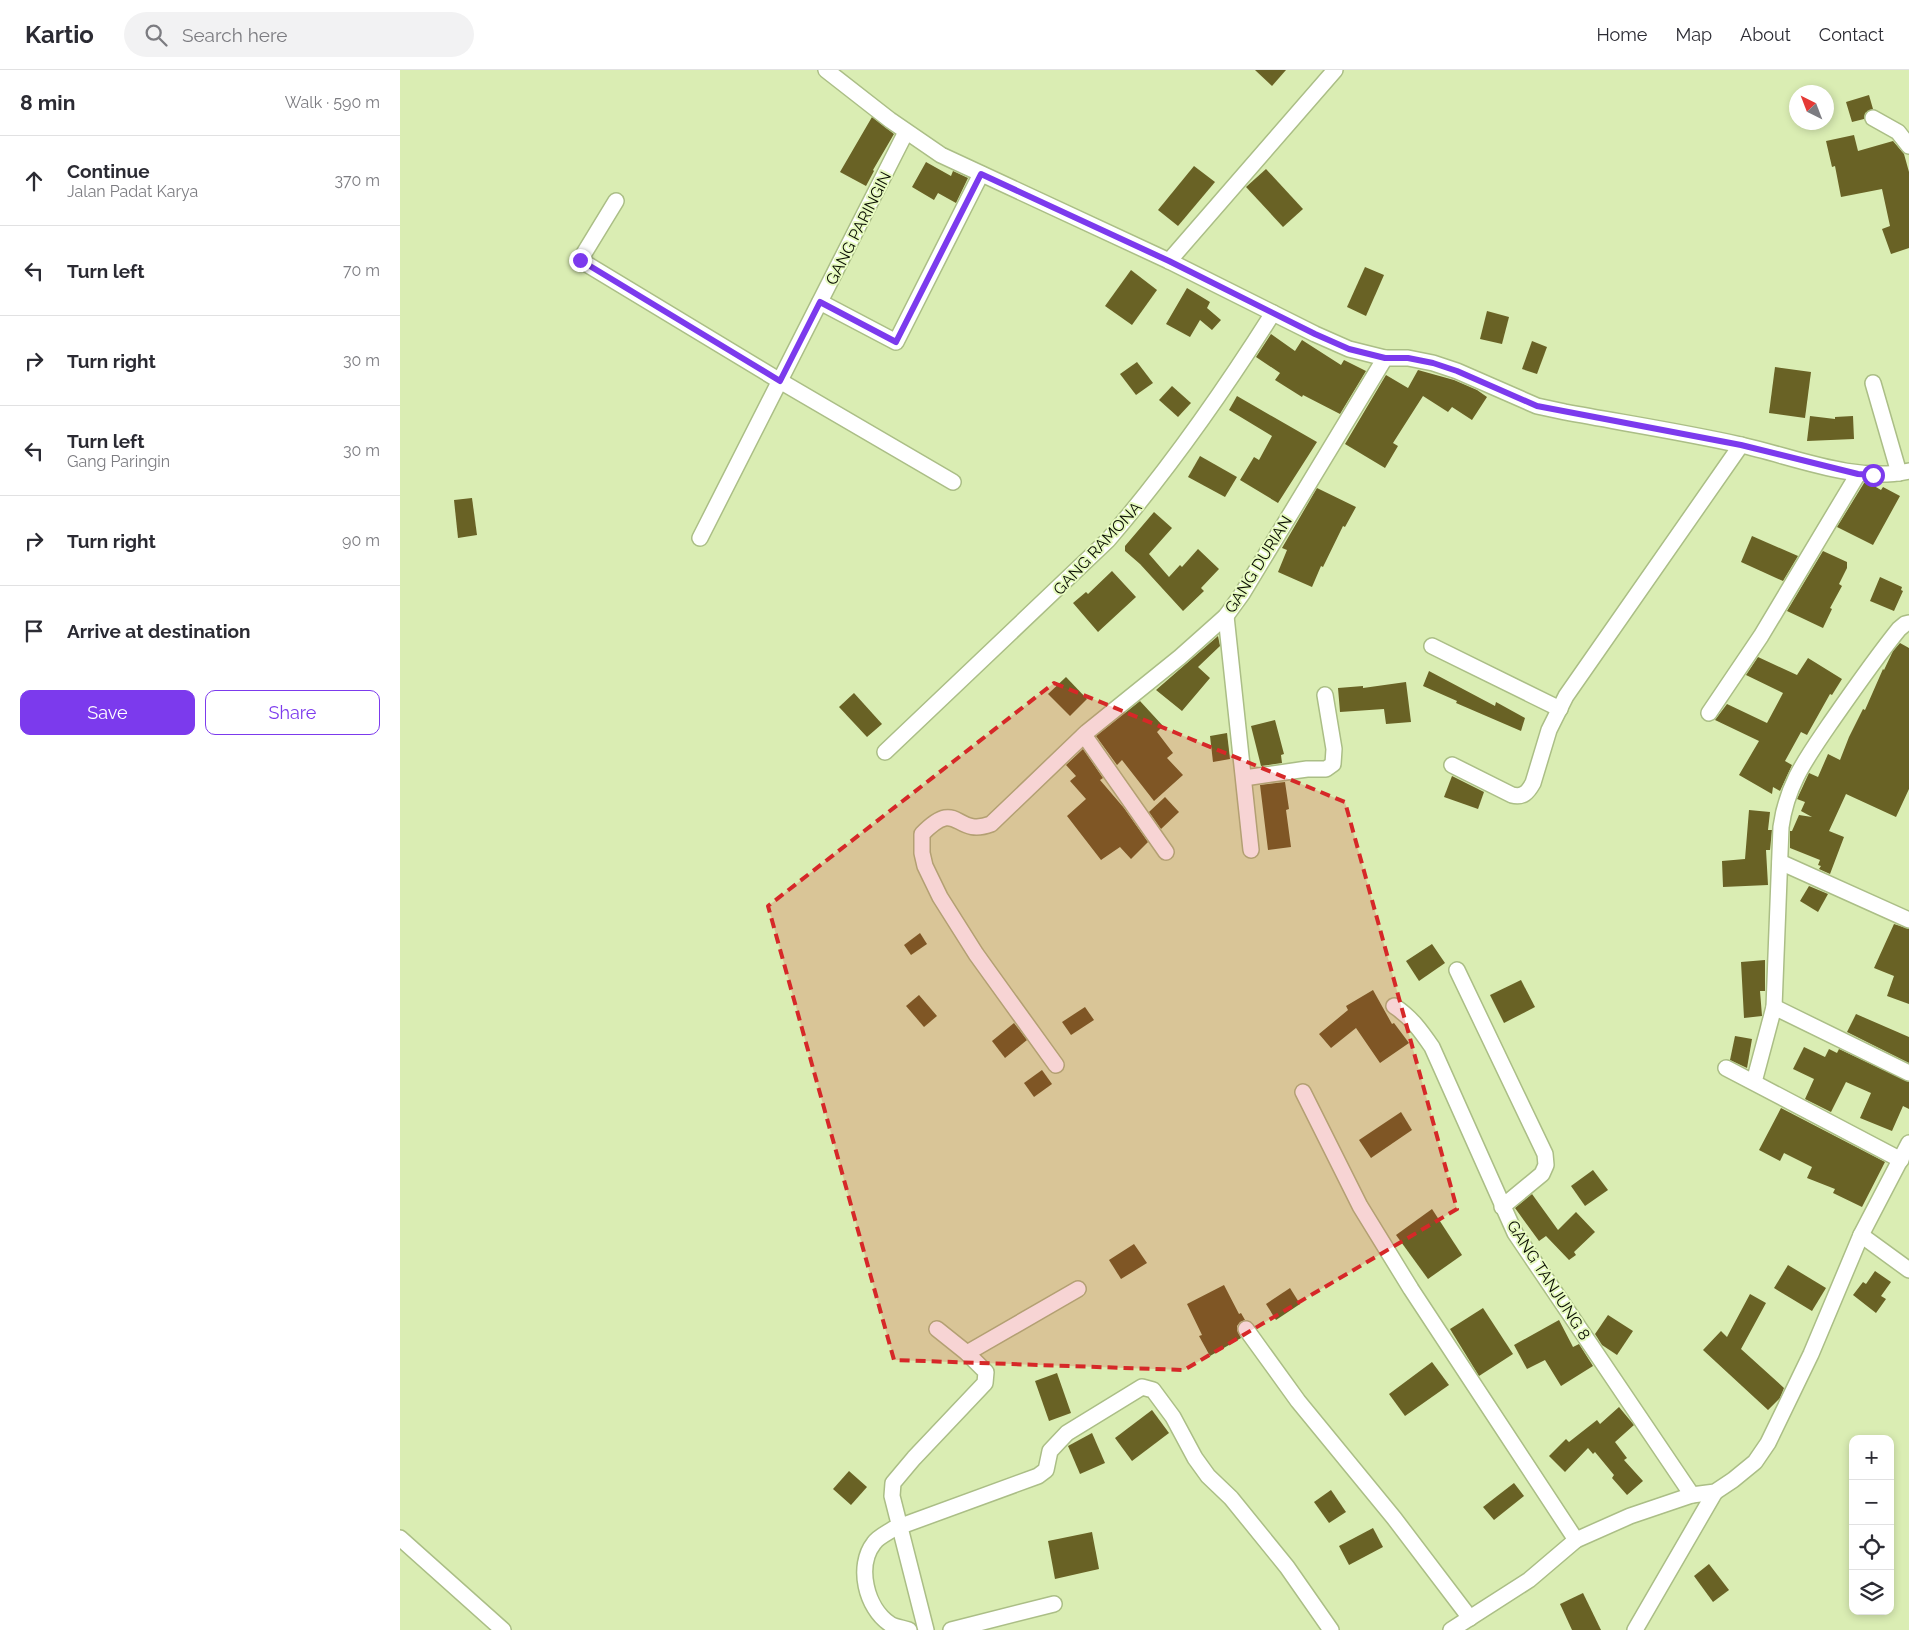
<!DOCTYPE html>
<meta charset="utf-8">
<style>
body{margin:0;font-family:Raleway,sans-serif;background:#f2f2f3;color:#2b2b33}
.controls{position:absolute;right:15px;bottom:15px;display:grid;overflow:hidden;border-radius:10px;box-shadow:0 2px 8px #0003}
.controls button{width:45px;height:45px;display:grid;place-items:center;padding:0;border:0;border-bottom:1px solid #e1e1e2;background:#fff;color:#2b2b33;font:25px sans-serif}
.compass{position:absolute;left:1389px;top:15px;width:45px;height:45px;border-radius:50%;background:#fff;box-shadow:0 2px 8px #0003;rotate:318deg}
.stop{position:absolute;width:15px;height:15px;margin:-11px;border:4px solid #7c3aed;border-radius:50%;background:#fff}
.stop.end{background:#7c3aed;border-color:#fff;box-shadow:0 1px 5px #0008}
.list{margin:0;padding:0;list-style:none}
h2{display:flex;justify-content:space-between;align-items:center;height:65px;margin:0;padding:0 20px;font-size:21px}
h2 small{font-size:16px;font-weight:400;color:#7c7c81}
.list li{display:grid;grid-template-columns:32px 1fr auto;gap:15px;align-items:center;box-sizing:border-box;height:90px;padding:0 20px;border-top:1px solid #e1e1e2}
.list b{display:block;font-size:19px;white-space:nowrap}
.list p{margin:0;font-size:16px;white-space:nowrap;color:#7c7c81}
.list em{font-size:16px;font-style:normal;color:#7c7c81}
.actions{display:flex;gap:10px;padding:15px 20px}
.actions a{flex:1;padding:11px 0;border:1px solid #7c3aed;border-radius:10px;text-align:center;font-size:18px;color:#7c3aed}
.actions .main{background:#7c3aed;color:#fff}
.icon{flex:none;width:28px;height:28px;fill:none;stroke:currentColor;stroke-width:2;stroke-linecap:round;stroke-linejoin:round}
.map{position:relative;flex:none;width:1509px;height:1560px;overflow:hidden}
header{display:flex;align-items:center;gap:30px;box-sizing:border-box;height:70px;padding:0 25px;background:#fff;border-bottom:1px solid #e1e1e2}
header strong{font-size:24px}
nav{display:flex;gap:28px;margin-inline-start:auto;font-size:18px}
.search{width:350px;height:45px;background:#f2f2f3;display:flex;align-items:center;gap:12px;box-sizing:border-box;padding:0 18px;border-radius:28px;color:#7c7c81;font-size:19px}
main{display:flex}
aside{flex:1;background:#fff}
.map>svg:first-child{display:block}
.building{fill:#696225}
.lines{fill:none;stroke-linecap:round;stroke-linejoin:round}
.street-casing{stroke:#abbe86;stroke-width:18}
.street{stroke:#fff;stroke-width:15}
.route{stroke:#7c3aed;stroke-width:6}
.marked{fill:#d62828;fill-opacity:0.2;stroke:#d62828;stroke-width:4;stroke-dasharray:10 6;stroke-linejoin:round}
.labels{text-anchor:middle;stroke-width:4;stroke-linejoin:round;paint-order:stroke}
.street-label{font-size:16px;fill:#090e00;stroke:#e7fac0}
</style>
<header>
<strong>Kartio</strong>
<div class="search"><svg class="icon" aria-label="search" viewBox="0 0 24 24"><circle cx="10" cy="10" r="6"/><path d="M15 15l6 6"/></svg>Search here</div>
<nav><a>Home</a><a>Map</a><a>About</a><a>Contact</a></nav>
</header>
<main>
<aside>
<h2>8 min<small>Walk · 590 m</small></h2>
<ul class="list">
<li><svg class="icon" aria-label="ahead" viewBox="0 0 24 24"><path d="M12 20V5M6 11l6-6 6 6"/></svg><div><b>Continue</b><p>Jalan Padat Karya</p></div><em>370 m</em></li>
<li><svg class="icon" aria-label="left" viewBox="0 0 24 24"><path d="M17 20v-9H6M10 6l-5 5 5 5"/></svg><div><b>Turn left</b></div><em>70 m</em></li>
<li><svg class="icon" aria-label="right" viewBox="0 0 24 24"><path d="M7 20v-9h11M14 6l5 5-5 5"/></svg><div><b>Turn right</b></div><em>30 m</em></li>
<li><svg class="icon" aria-label="left" viewBox="0 0 24 24"><path d="M17 20v-9H6M10 6l-5 5 5 5"/></svg><div><b>Turn left</b><p>Gang Paringin</p></div><em>30 m</em></li>
<li><svg class="icon" aria-label="right" viewBox="0 0 24 24"><path d="M7 20v-9h11M14 6l5 5-5 5"/></svg><div><b>Turn right</b></div><em>90 m</em></li>
<li><svg class="icon" aria-label="arrive" viewBox="0 0 24 24"><path d="M6 21V4h12l-3 4 3 4H6"/></svg><div><b>Arrive at destination</b></div></li>
</ul>
<div class="actions"><a class="main">Save</a><a>Share</a></div>
</aside>
<div class="map">
<svg width="1509" height="1560" viewBox="0 0 1509 1560">
<rect width="100%" height="100%" fill="#daedb3"/>
<g class="building">
<polygon points="855,0 886,0 872,16"/>
<polygon points="1469,25 1473,39 1465,43 1464,49 1452,52 1446,32"/>
<polygon points="472,47 494,64 473,100 474,101 466,116 440,102"/>
<polygon points="1454,65 1458,81 1493,71 1504,84 1509,102 1509,178 1491,184 1482,159 1490,156 1482,119 1441,127 1435,96 1432,97 1426,71"/>
<polygon points="526,92 551,106 553,101 568,108 556,133 538,123 534,130 512,117"/>
<polygon points="794,96 815,112 778,156 758,140"/>
<polygon points="866,99 903,139 883,157 846,117"/>
<polygon points="965,197 984,205 966,246 947,237"/>
<polygon points="731,200 757,220 732,255 705,236"/>
<polygon points="787,218 810,232 807,238 821,250 812,260 800,250 790,267 766,254"/>
<polygon points="1087,241 1109,247 1102,274 1080,269"/>
<polygon points="871,264 895,281 902,270 941,295 944,290 966,301 940,344 903,325 902,327 875,310 880,303 856,287"/>
<polygon points="1132,271 1147,277 1137,304 1122,299"/>
<polygon points="737,292 753,313 736,325 720,304"/>
<polygon points="1375,297 1411,302 1405,348 1369,343"/>
<polygon points="1018,300 1054,310 1077,320 1087,327 1072,350 1052,337 1048,342 1023,326 993,373 998,376 985,398 945,374 986,305 1008,318"/>
<polygon points="772,316 791,333 778,347 759,330"/>
<polygon points="837,326 917,372 878,433 840,410 854,387 859,390 872,366 829,340"/>
<polygon points="1410,346 1435,349 1435,347 1453,346 1454,369 1407,371"/>
<polygon points="800,386 837,407 825,427 788,407"/>
<polygon points="1464,413 1469,413 1481,420 1483,417 1500,426 1473,475 1437,457"/>
<polygon points="917,418 956,437 945,457 943,456 923,497 921,496 912,517 878,502 887,480 882,478"/>
<polygon points="72,428 77,465 58,468 54,430"/>
<polygon points="754,442 772,458 749,484 769,507 780,495 782,497 798,479 819,499 801,518 804,521 783,541 740,494 725,481 725,476"/>
<polygon points="1352,466 1398,486 1383,511 1341,492"/>
<polygon points="1423,481 1447,492 1447,498 1439,514 1442,516 1430,538 1432,539 1423,558 1387,541"/>
<polygon points="712,501 736,527 698,562 673,533 686,522 688,524"/>
<polygon points="1480,507 1502,517 1501,520 1503,521 1494,541 1470,531"/>
<polygon points="818,566 820,576 798,597 810,608 782,641 756,620"/>
<polygon points="1500,573 1509,578 1509,719 1496,747 1446,724 1429,761 1444,767 1430,804 1419,799 1421,796 1418,795 1420,790 1390,778 1390,761 1392,761 1399,745 1412,747 1401,741 1405,732 1397,729 1409,703 1418,707 1428,684 1440,690 1449,667 1463,639 1465,640 1483,599 1484,600 1493,581"/>
<polygon points="1358,587 1397,605 1408,588 1442,609 1432,625 1430,624 1407,665 1401,662 1385,691 1392,695 1380,721 1373,717 1372,724 1339,705 1359,671 1315,650 1327,634 1367,653 1383,623 1346,605"/>
<polygon points="1029,601 1095,636 1096,632 1125,648 1121,661 1056,633 1057,631 1023,616"/>
<polygon points="666,607 687,629 670,646 648,624"/>
<polygon points="1006,612 1011,652 986,654 984,639 940,642 938,618 963,616 963,618"/>
<polygon points="454,623 482,654 467,667 439,637"/>
<polygon points="740,631 763,656 757,662 773,683 767,688 783,705 754,731 722,690 717,695 696,666"/>
<polygon points="875,650 884,684 881,685 882,693 861,696 851,656"/>
<polygon points="827,663 830,689 813,692 810,666"/>
<polygon points="683,679 703,708 700,710 724,738 748,772 731,789 720,777 701,790 667,746 686,729 670,711 676,706 666,695"/>
<polygon points="1052,706 1084,722 1078,739 1044,727"/>
<polygon points="885,712 889,739 886,740 891,777 868,780 860,715"/>
<polygon points="765,727 779,742 761,759 749,742"/>
<polygon points="1349,740 1370,742 1368,760 1372,760 1370,780 1366,780 1368,815 1323,817 1322,791 1345,789"/>
<polygon points="1409,816 1428,824 1418,842 1400,831"/>
<polygon points="1494,854 1509,859 1509,934 1487,926 1494,906 1474,898"/>
<polygon points="520,863 527,874 511,885 504,875"/>
<polygon points="1032,874 1045,893 1019,911 1006,891"/>
<polygon points="1365,890 1365,921 1360,921 1362,946 1344,948 1341,892"/>
<polygon points="1121,910 1135,937 1104,953 1090,925"/>
<polygon points="973,920 992,954 994,953 1009,973 980,993 956,958 931,978 919,964 948,940 946,936"/>
<polygon points="519,925 537,946 524,957 506,936"/>
<polygon points="685,937 694,950 671,965 662,952"/>
<polygon points="1456,944 1509,967 1509,993 1447,962"/>
<polygon points="614,953 627,970 605,988 592,971"/>
<polygon points="1335,966 1352,969 1347,998 1330,990"/>
<polygon points="1404,977 1425,987 1429,979 1437,983 1439,979 1509,1012 1509,1039 1503,1036 1492,1061 1460,1048 1471,1023 1446,1012 1431,1042 1405,1029 1414,1009 1393,999"/>
<polygon points="642,1000 652,1014 634,1027 624,1013"/>
<polygon points="1381,1038 1485,1092 1462,1137 1433,1123 1435,1119 1407,1108 1412,1097 1384,1083 1380,1091 1359,1080"/>
<polygon points="1001,1042 1012,1060 971,1088 959,1070"/>
<polygon points="1193,1100 1208,1120 1185,1136 1171,1116"/>
<polygon points="1132,1124 1158,1160 1176,1142 1195,1162 1174,1182 1176,1185 1169,1190 1146,1166 1139,1171 1115,1138"/>
<polygon points="1032,1139 1062,1185 1028,1209 996,1165"/>
<polygon points="734,1174 747,1193 721,1209 709,1190"/>
<polygon points="1388,1195 1426,1218 1412,1241 1374,1218"/>
<polygon points="1475,1201 1491,1212 1481,1226 1486,1229 1476,1243 1453,1225 1463,1212 1466,1214"/>
<polygon points="824,1215 839,1244 841,1243 845,1250 840,1252 837,1256 837,1260 841,1268 810,1286 799,1266 802,1265 787,1234"/>
<polygon points="890,1218 900,1234 876,1250 866,1234"/>
<polygon points="1350,1224 1366,1233 1341,1279 1384,1318 1380,1328 1368,1340 1303,1280 1321,1261 1327,1267"/>
<polygon points="1083,1238 1113,1284 1079,1306 1050,1259"/>
<polygon points="1208,1245 1233,1261 1217,1285 1202,1275 1195,1264"/>
<polygon points="1159,1250 1173,1277 1179,1274 1193,1296 1161,1316 1145,1290 1127,1299 1114,1275"/>
<polygon points="1032,1292 1049,1315 1005,1346 989,1324"/>
<polygon points="657,1303 671,1343 649,1351 635,1311"/>
<polygon points="1219,1337 1234,1355 1215,1372 1227,1388 1224,1390 1243,1411 1227,1425 1212,1408 1214,1405 1195,1382 1193,1384 1188,1378 1165,1402 1149,1386 1166,1369 1169,1372 1197,1350 1200,1354"/>
<polygon points="752,1340 769,1363 732,1391 715,1368"/>
<polygon points="692,1363 705,1393 680,1404 668,1376"/>
<polygon points="449,1401 467,1417 451,1435 433,1419"/>
<polygon points="1114,1413 1124,1426 1094,1450 1083,1437"/>
<polygon points="931,1420 946,1442 929,1453 914,1432"/>
<polygon points="973,1458 983,1477 949,1495 939,1476"/>
<polygon points="692,1462 699,1499 655,1509 648,1471"/>
<polygon points="1309,1494 1329,1520 1313,1532 1294,1506"/>
<polygon points="1183,1523 1201,1560 1172,1560 1160,1534"/>
</g>
<g class="lines">
<defs>
<g id="street">
<path d="M426 0 490 50 541 85 769 191 915 264 949 279 985 288H1008L1033 293 1057 301 1137 336 1165 342C1224 353 1283 362 1341 375 1395 387 1454 413 1509 401"/>
<polyline points="1473,48 1498,62 1509,76"/>
<polyline points="216,131 180,190 380,311 553,412"/>
<polyline points="769,191 935,0"/>
<polyline points="420,232 496,272 581,104"/>
<polyline points="1473,313 1499,403"/>
<polyline points="300,468 506,62"/>
<polyline points="826,546 851,780"/>
<polyline points="1032,576 1160,639"/>
<polyline points="1309,643 1361,566 1458,404"/>
<polyline points="684,665 766,782"/>
<path d="M485 682 708 470C769 399 823 322 873 243"/>
<path d="M1052 695 1112 725C1123 728 1128 722 1133 713L1149 660 1166 626 1341 375"/>
<polyline points="844,708 907,699 926,699 933,694 934,679 925,625"/>
<polyline points="1380,792 1509,850"/>
<polyline points="1057,900 1145,1084 1146,1095 1142,1104 1102,1137"/>
<path d="M994 936C1011 947 1021 961 1032 977L1115 1163 1292 1425"/>
<polyline points="1374,937 1509,1003"/>
<path d="M656 995 576 884 540 827 525 796 522 783V764C559 726 554 768 591 754L687 662 780 587 826 546 842 524 985 288"/>
<polyline points="1326,998 1501,1090"/>
<path d="M1354 1012 1374 937 1381 757C1387 714 1406 689 1429 655 1452 622 1474 590 1499 559L1505 554 1509 553"/>
<polyline points="903,1022 960,1136 1011,1219 1176,1470"/>
<polyline points="1461,1165 1509,1200"/>
<polyline points="846,1259 898,1331 994,1448 1070,1548"/>
<polyline points="567,1283 678,1219"/>
<polyline points="0,1468 103,1560"/>
<path d="M509 1560C503 1558 494 1557 490 1554 466 1538 456 1496 474 1473 478 1467 487 1463 493 1459L638 1406 646 1400 650 1381 667 1363 742 1317 753 1320 773 1347 795 1388 808 1406 831 1428 887 1497 931 1560"/>
<polyline points="526,1560 492,1426 493,1413 514,1388 585,1313 586,1302 567,1283 537,1259"/>
<polyline points="551,1560 654,1534"/>
<polyline points="1051,1560 1129,1510 1176,1470 1230,1446 1292,1425 1315,1422 1333,1410 1355,1392 1368,1373 1411,1284 1461,1165 1509,1073"/>
<polyline points="1235,1560 1315,1422"/>
</g>
</defs>
<use href="#street" class="street-casing"/>
<use href="#street" class="street"/>
</g>
<g class="lines">
<polyline class="route" points="180,190 380,311 420,232 496,272 581,104 769,191 915,264 949,279 985,288 1008,288 1033,293 1057,301 1137,336 1341,375 1458,404 1473,405"/>
</g>
<path class="marked" d="M654 613 945 732 1057 1139 784 1300 494 1290 368 836Z"/>
<g class="labels">
<g class="street-label">
<text transform="translate(458 158) rotate(-63)" y="6">GANG PARINGIN</text>
<text transform="translate(697 478) rotate(-47)" y="6">GANG RAMONA</text>
<text transform="translate(858 494) rotate(-58)" y="6">GANG DURIAN</text>
<text transform="translate(1149 1210) rotate(57)" y="6">GANG TANJUNG 8</text>
</g>
</g>
</svg>
<div class="controls">
<button>+</button>
<button>−</button>
<button><svg class="icon" aria-label="locate" viewBox="0 0 24 24"><circle cx="12" cy="12" r="6"/><path d="M12 2v4M12 18v4M2 12h4M18 12h4"/></svg></button>
<button><svg class="icon" aria-label="layers" viewBox="0 0 24 24"><path d="M12 4l9 5-9 5-9-5zM3 14l9 5 9-5"/></svg></button>
</div>
<svg class="compass" viewBox="-18 -18 36 36"><path d="M0-13l5 13h-10z" fill="#e53935"/><path d="M0 13l5-13h-10z" fill="#7c7c81"/></svg>
<div class="stop" style="left:1473px;top:405px"></div>
<div class="stop end" style="left:180px;top:190px"></div>
</div>
</main>
